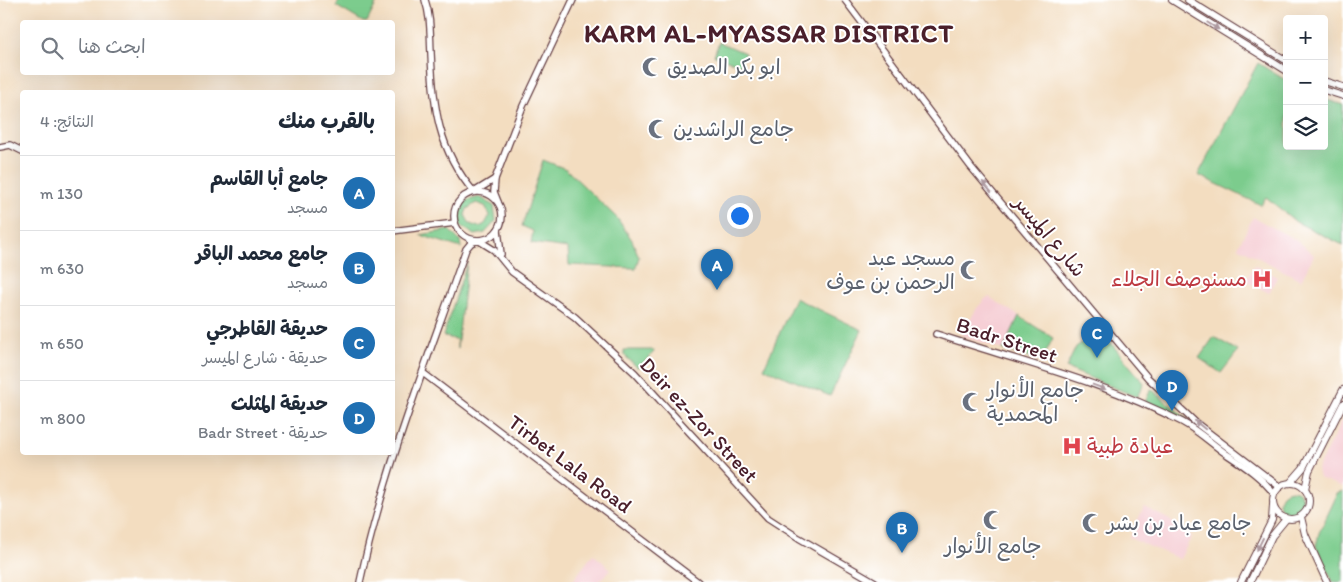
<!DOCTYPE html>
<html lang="ar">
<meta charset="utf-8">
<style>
body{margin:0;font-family:Itim,"Playpen Sans Arabic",sans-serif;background:#f6f6f7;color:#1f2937;direction:rtl}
.controls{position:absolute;right:15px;top:15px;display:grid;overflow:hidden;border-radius:5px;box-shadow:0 5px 20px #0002}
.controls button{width:45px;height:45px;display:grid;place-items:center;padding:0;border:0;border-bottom:1px solid #e0e1e3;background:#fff;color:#1f2937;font:25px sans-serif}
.you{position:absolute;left:739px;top:215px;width:18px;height:18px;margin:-12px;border:4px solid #fff;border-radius:50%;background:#1a73e8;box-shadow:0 0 0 8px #1a73e833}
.badge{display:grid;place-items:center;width:32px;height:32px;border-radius:50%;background:#1f6fb2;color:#fff;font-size:16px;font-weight:700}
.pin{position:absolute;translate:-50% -41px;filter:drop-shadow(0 1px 2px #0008)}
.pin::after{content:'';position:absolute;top:26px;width:18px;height:15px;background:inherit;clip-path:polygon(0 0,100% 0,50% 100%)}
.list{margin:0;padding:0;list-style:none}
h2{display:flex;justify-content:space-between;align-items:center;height:65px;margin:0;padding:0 20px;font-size:21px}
h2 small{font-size:16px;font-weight:400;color:#747a83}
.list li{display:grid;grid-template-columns:32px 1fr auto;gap:15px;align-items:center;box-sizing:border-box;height:75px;padding:0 20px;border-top:1px solid #e0e1e3}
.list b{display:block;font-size:19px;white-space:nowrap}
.list p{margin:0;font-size:16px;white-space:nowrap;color:#747a83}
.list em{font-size:16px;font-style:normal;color:#747a83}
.icon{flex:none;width:28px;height:28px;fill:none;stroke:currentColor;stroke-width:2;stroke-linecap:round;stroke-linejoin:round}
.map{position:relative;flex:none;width:1343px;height:582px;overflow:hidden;direction:ltr}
.search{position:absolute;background:#fff;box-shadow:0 5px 20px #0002;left:20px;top:20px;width:375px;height:55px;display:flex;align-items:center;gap:12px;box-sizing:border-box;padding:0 18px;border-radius:5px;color:#747a83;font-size:19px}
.panel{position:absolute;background:#fff;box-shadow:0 5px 20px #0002;left:20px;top:90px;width:375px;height:365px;border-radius:5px;direction:rtl}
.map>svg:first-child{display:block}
.built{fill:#f6cfd5}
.green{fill:#7bcc8d;stroke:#62765c;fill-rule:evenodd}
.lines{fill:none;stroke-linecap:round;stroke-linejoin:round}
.secondary-casing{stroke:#633c41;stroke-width:8}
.primary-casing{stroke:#633c41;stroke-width:8}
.secondary{stroke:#fff;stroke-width:5.5}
.primary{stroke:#fff;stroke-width:6}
.oneway{fill:#ae9aa0}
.labels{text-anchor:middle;stroke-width:4;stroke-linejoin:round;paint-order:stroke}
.worship-label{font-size:21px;fill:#5b616d;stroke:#fff;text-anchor:start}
.street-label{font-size:21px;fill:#4a1f2b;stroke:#fff}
.health-label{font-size:21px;fill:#be3a42;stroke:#fff;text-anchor:end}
.district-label{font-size:26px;font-weight:bold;letter-spacing:1px;fill:#4a1f2b;stroke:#fff}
</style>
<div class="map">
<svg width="1343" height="582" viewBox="0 0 1343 582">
<rect width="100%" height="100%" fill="#fff"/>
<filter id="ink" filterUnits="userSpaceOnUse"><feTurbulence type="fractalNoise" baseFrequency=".02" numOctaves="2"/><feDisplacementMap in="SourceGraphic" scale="10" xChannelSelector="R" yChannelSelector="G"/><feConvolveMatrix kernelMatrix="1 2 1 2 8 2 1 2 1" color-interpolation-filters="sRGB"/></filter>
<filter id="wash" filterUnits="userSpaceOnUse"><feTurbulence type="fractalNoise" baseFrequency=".0096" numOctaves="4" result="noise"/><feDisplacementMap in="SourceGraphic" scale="20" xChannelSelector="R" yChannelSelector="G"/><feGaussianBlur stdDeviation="1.12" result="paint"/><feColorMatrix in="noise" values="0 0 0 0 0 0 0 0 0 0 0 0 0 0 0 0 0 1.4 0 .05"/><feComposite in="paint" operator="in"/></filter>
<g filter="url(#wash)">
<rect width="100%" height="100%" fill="#f3ddc0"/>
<g class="built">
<polygon points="1253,217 1298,241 1314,255 1301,280 1238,247"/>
<polygon points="1254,265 1277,277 1269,293 1246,281"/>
<polygon points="989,297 1019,316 1003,350 961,335 977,308 986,298"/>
<polygon points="1343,419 1343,487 1319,478 1317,469"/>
<polygon points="1144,507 1168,519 1192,536 1180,559 1129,538"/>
<polygon points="593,554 611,569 599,582 572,582"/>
</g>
<g class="green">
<polygon points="340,0 378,0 367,22 363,22 336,6"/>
<polygon points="719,42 745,53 740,65 714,55"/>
<polygon points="1258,63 1287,81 1287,146 1324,146 1324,99 1343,105 1343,245 1296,222 1266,197 1261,205 1198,175"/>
<polygon points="543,160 566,169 617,218 632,240 639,257 635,270 633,268 569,265 568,248 531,243 533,231 522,226"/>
<path d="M480 197 494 206 496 221 485 233 475 235 461 226 458 216 465 201ZM476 203 485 206 490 215 485 224 479 227 470 224 465 215 467 209Z"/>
<polygon points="449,230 460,241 461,248 420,235"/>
<polygon points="467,263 457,349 457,340 443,336"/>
<polygon points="795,298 862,330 830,396 764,368"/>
<polygon points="1019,316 1053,338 1042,360 1003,350"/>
<polygon points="1100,330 1144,383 1137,397 1066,368 1076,347"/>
<polygon points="1214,337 1238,351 1221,373 1199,358"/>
<polygon points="624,350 654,350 654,352 638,368 624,355"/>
<polygon points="1151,389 1189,421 1145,402"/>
<circle cx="1291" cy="502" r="12"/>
<polygon points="1343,491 1343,582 1333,582 1316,546 1319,533 1335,499 1336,493"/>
</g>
</g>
<g filter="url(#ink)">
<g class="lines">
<defs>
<g id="secondary">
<path d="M425 0C431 17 430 35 431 53 433 106 438 150 474 192L495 179 494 192 498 202"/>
<polyline points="845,0 971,167 1148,378 1196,423 1280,487"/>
<polyline points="0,147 10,145 22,151"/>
<polyline points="495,179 523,106 573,0"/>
<circle cx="478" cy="216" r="24"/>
<polyline points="498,230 501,254"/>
<polyline points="392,231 455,223"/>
<path d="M936 334C1018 361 1105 382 1182 422 1197 430 1211 443 1225 453 1243 465 1262 477 1274 494"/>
<polyline points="423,373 698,582"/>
<path d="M360 582C384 469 428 359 466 249L471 243 478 240 494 250 512 272 575 317 635 373 768 518 799 538 875 582"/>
</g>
<g id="primary">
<polyline points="1172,0 1287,71"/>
<polyline points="1188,0 1287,61"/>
<polyline points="1324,81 1343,87"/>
<polyline points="1324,90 1343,96"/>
<circle cx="1291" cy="501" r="18"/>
<polyline points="1290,483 1303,468 1343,390"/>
<polyline points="1305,489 1309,471 1343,404"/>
<polyline points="1301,517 1305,534 1327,582"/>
<polyline points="1241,582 1272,520 1273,505"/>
<polyline points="1250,582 1272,536 1286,519"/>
</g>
</defs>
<use href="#secondary" class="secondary-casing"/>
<use href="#primary" class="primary-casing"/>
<use href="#secondary" class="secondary"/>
<use href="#primary" class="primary"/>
</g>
<defs><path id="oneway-solid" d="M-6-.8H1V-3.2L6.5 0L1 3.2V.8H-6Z" transform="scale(1.25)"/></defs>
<g class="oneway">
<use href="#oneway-solid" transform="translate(1213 26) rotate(32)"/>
<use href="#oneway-solid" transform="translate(987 187) rotate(-130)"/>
<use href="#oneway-solid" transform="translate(1099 387) rotate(20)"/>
<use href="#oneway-solid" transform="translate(1200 425) rotate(-140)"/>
<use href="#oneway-solid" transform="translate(1260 544) rotate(116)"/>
</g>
</g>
<defs>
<symbol id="mosque-bare" viewBox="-9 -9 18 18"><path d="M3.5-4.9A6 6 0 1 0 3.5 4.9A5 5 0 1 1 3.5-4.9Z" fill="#6b7280" stroke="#fff" stroke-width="2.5" paint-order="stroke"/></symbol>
<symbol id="hospital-bare" viewBox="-9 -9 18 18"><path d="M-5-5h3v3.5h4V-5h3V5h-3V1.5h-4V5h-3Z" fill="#e0444e" stroke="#fff" stroke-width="2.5" paint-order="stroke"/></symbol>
</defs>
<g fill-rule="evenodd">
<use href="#mosque-bare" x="638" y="53" width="28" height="28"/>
<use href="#mosque-bare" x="644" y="115" width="28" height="28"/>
<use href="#mosque-bare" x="956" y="256" width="28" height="28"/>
<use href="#hospital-bare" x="1248" y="265" width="28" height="28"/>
<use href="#mosque-bare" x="958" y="388" width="28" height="28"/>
<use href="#hospital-bare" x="1058" y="432" width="28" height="28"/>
<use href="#mosque-bare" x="979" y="506" width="28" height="28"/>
<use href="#mosque-bare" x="1078" y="509" width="28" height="28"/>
</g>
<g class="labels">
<g class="worship-label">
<text x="667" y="74">ابو بكر الصديق</text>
<text x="673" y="136">جامع الراشدين</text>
<text x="955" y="265" text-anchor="end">مسجد عبد<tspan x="955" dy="24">الرحمن بن عوف</tspan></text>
<text x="987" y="397">جامع الأنوار<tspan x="987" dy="24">المحمدية</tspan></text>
<text x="1107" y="530">جامع عباد بن بشر</text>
<text x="993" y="553" text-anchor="middle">جامع الأنوار</text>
</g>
<g class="street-label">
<text transform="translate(1050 236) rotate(50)" y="7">شارع الميسر</text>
<text transform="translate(1007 340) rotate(18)" y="7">Badr Street</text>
<text transform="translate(699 420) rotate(47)" y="7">Deir ez-Zor Street</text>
<text transform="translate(570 464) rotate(37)" y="7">Tirbet Lala Road</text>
</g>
<g class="health-label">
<text x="1247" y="286">مسنوصف الجلاء</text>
<text x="1087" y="453" text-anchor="start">عيادة طبية</text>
</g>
<g class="district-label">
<text x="769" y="42">KARM AL-MYASSAR DISTRICT</text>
</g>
</g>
</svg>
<div class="controls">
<button>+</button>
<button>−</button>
<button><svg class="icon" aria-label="layers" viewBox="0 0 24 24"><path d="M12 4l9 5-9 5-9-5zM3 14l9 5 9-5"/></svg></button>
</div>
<div class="you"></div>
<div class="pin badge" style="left:717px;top:290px">A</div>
<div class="pin badge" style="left:902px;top:553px">B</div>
<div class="pin badge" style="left:1097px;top:358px">C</div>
<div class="pin badge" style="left:1172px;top:411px">D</div>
<div class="search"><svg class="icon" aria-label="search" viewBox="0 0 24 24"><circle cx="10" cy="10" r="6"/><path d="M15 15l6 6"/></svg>ابحث هنا</div>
<section class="panel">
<h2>بالقرب منك<small>النتائج: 4</small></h2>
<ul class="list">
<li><span class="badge">A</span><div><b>جامع أبا القاسم</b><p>مسجد</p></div><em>130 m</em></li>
<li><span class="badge">B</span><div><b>جامع محمد الباقر</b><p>مسجد</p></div><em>630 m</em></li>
<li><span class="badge">C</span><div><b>حديقة القاطرجي</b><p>حديقة · شارع الميسر</p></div><em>650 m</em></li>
<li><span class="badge">D</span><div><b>حديقة المثلث</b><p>حديقة · Badr Street</p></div><em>800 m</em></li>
</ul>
</section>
</div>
